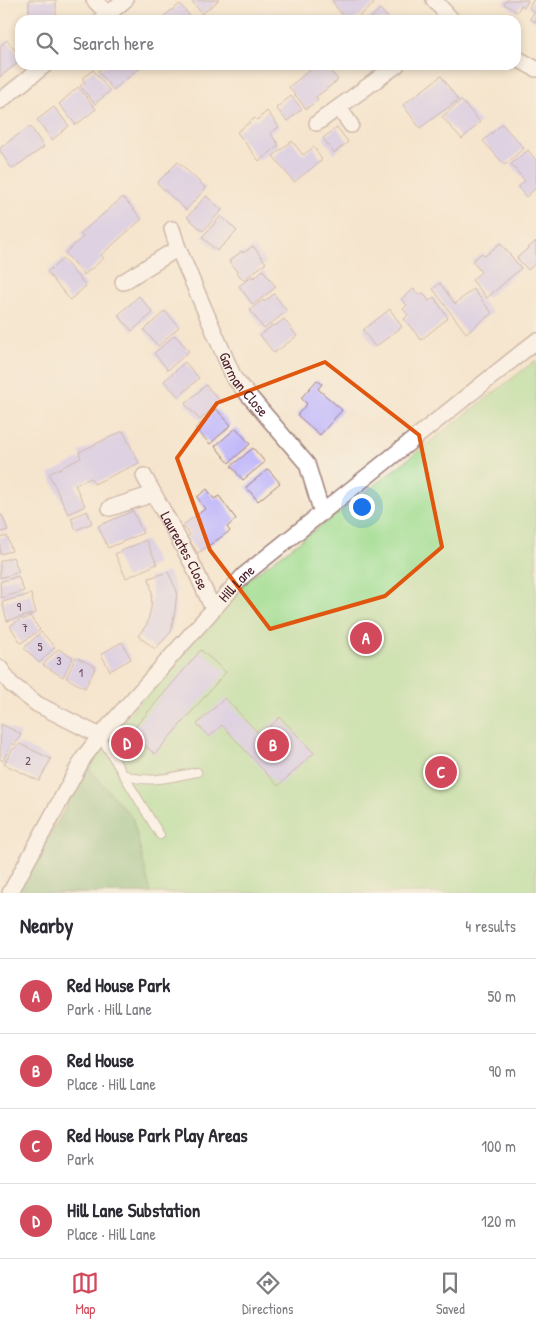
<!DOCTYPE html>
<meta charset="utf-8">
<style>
body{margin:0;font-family:"Patrick Hand",sans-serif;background:#f7f7f7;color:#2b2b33}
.you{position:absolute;left:361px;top:506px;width:18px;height:18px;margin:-12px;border:4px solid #fff;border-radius:50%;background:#1a73e8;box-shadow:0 0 0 8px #1a73e833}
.badge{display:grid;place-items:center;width:32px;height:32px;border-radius:50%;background:#d1495b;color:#fff;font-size:16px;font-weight:700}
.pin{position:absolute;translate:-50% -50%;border:2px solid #fff;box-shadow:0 1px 5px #0006}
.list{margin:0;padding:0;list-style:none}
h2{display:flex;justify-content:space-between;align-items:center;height:65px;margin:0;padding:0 20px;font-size:21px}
h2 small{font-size:16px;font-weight:400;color:#7c7c81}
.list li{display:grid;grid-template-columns:32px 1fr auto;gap:15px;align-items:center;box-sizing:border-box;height:75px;padding:0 20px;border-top:1px solid #e1e1e2}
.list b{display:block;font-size:19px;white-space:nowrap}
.list p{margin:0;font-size:16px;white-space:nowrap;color:#7c7c81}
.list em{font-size:16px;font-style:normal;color:#7c7c81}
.icon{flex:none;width:28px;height:28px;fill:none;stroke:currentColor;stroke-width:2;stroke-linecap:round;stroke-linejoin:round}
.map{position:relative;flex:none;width:536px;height:893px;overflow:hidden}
.search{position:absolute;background:#fff;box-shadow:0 2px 8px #0003;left:15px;right:15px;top:15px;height:55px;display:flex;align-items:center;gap:12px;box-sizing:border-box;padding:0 18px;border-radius:15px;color:#7c7c81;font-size:19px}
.sheet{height:365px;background:#fff}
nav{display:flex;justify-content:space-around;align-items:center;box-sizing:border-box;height:70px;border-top:1px solid #e1e1e2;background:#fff;font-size:14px;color:#7c7c81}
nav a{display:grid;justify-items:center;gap:2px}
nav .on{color:#d1495b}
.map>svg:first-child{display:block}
.green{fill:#a1dd90;stroke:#767e5e}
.forest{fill:#80bc7a;stroke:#656e52}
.building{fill:#c2b9fa}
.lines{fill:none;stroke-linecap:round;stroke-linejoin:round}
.service-casing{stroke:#a0827c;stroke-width:10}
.minor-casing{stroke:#a0827c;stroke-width:18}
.service{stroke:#fff;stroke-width:8}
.minor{stroke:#fff;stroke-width:15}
.marked{fill:none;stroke:#e0560e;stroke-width:4;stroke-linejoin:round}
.labels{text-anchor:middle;stroke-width:4;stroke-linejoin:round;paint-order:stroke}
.number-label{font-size:12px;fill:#68465f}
.street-label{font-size:15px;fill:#4a1f2b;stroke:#f7f3e8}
</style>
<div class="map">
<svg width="536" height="893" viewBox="0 0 536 893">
<rect width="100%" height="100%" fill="#f7f3e8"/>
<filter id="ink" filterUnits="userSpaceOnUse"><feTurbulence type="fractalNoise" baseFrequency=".02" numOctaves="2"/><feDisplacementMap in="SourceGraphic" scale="10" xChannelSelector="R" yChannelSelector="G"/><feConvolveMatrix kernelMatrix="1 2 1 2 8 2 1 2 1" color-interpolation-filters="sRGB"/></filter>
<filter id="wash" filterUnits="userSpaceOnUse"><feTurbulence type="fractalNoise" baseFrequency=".0096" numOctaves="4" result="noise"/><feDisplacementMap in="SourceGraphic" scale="20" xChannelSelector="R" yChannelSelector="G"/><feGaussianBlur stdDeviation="1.12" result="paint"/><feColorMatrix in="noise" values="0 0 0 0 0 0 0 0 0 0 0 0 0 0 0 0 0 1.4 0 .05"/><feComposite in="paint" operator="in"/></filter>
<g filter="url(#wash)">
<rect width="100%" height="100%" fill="#f5e5ce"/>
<polygon class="green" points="536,360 536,893 18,893 97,751 247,580 341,511"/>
<polygon class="forest" points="88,767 133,819 151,893 18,893"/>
<g id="blocks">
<g class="building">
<rect x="29" y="0" width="27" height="20"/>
<polygon points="191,0 219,0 202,14"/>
<polygon points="334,0 370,0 374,4 354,20 346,20 332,1"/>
<polygon points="506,0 528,0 525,7 521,5 517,12 504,4"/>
<polygon points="533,0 536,0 536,22 530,19 534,12 529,8"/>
<polygon points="180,4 193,20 167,20 164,16"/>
<polygon points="380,9 390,20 368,20"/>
<polygon points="7,40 20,57 20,61 0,77 0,46"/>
<polygon points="106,65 141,65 142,66 113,90 98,71"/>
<polygon points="316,65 325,65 338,80 316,97 318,100 306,109 289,87"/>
<polygon points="93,70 110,91 95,104 80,86 85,82 82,79"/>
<polygon points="441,76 458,100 420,128 403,105"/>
<polygon points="78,87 96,109 76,125 59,104"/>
<polygon points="291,96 302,109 287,121 276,108"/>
<polygon points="461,100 480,122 462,139 442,117"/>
<polygon points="54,107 69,126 52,140 37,120"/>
<polygon points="267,111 279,127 270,133 279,145 259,161 237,132 255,118 257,120"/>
<polygon points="502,124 524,148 505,165 483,141"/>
<polygon points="30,126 44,147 12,169 0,151 0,148"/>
<polygon points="337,127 348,142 334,153 323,138"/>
<polygon points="292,141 303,155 314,147 322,160 294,182 273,156"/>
<polygon points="528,150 536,160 536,188 526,197 518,187 525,181 511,164"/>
<polygon points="178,162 206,188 186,210 157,183"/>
<polygon points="206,196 222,210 203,231 187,217"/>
<polygon points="123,197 142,219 101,255 104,258 84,275 65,253 83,237 80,234"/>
<polygon points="221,216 237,231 217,251 202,237"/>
<polygon points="536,241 536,263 528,270 517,258"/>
<polygon points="500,243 521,268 487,298 472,280 481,272 472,261 482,253 485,256"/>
<polygon points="253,246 266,263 243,280 229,261 242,251 243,253"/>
<polygon points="63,259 86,286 70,300 47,272"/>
<polygon points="263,270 276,287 253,305 239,286 252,276 254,278"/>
<polygon points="440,283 455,304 473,289 492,313 466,333 433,289"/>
<polygon points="414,289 419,295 423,293 429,301 434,297 448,318 421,340 404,319 408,315 403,309 407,305 401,299"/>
<polygon points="274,294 287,311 264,329 250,310 263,300 264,302"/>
<polygon points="139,296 153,313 132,331 118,315"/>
<polygon points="390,309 402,327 375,347 363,330"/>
<polygon points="165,311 179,327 158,346 144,330"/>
<polygon points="284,319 297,336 274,353 260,335 273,325 275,326"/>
<polygon points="175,335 189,351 168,370 154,353"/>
<polygon points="185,362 199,378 179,397 164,381"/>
<polygon points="317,380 322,384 318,389 342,410 320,435 297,415 307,404 301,398"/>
<polygon points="206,385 220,401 200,420 185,404"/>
<polygon points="216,409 231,425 210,444 195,428"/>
<polygon points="236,428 250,444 229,463 215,446"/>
<polygon points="123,431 139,463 94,484 91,478 75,485 85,506 68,514 49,474 81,458 79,452"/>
<polygon points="253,448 265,462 243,480 231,466"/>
<polygon points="268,469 280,483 258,501 246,487"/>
<polygon points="207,489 214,499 219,496 236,519 227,527 230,531 198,553 187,537 190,535 183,525 205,509 197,497"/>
<polygon points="87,511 92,523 76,530 71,518"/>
<polygon points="133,511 143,533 108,548 98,526"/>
<polygon points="0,515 2,515 8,530 0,532"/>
<polygon points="7,536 12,551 0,554 0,538"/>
<polygon points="146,540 157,564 126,578 115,554"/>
<polygon points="13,557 19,572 0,578 0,561"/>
<polygon points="168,572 177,591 175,611 171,632 155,649 138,636 147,624 151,608 152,592 149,578"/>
<polygon points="18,576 24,591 1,598 0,582"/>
<polygon points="31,594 36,613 7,621 2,602"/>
<polygon points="30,616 40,630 21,643 10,626 22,618 23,620"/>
<polygon points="41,632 55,647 39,663 24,648"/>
<polygon points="122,642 131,659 110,671 101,654"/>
<polygon points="58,649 73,657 63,677 43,665"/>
<polygon points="201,650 226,672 155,754 130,733"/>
<polygon points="76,657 96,667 85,688 66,678"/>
<polygon points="225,698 260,735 280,717 314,753 278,786 222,725 209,737 197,724"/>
<polygon points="1,724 21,734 15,745 12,743 3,761 0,759"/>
<polygon points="127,736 134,744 127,750 121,743"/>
<polygon points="20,744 51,759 39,781 4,764 12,750"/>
</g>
</g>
</g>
<g filter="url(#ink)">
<use href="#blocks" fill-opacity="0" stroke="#a0827c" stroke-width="1"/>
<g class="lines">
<defs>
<g id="service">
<polyline points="100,736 160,835"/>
<path d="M123 774C148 785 171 777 197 772"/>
</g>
<g id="minor">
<polyline points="94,0 108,14"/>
<polyline points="434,0 452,20"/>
<polyline points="101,20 125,0"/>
<polyline points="516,58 536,69"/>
<polyline points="0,101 45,65"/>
<polyline points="339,108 351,125"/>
<polyline points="317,123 397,65"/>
<path id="s1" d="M172 229 178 248 234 378 307 464 322 513"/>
<polyline points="123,282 178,248"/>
<path id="s2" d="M144 476 193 565 213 609"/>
<polyline points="110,508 153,494"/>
<polyline points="0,668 11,684 37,704 100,736"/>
<path id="s3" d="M10 893 84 757 100 736 244 575 536 341"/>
</g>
</defs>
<use href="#service" class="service-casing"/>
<use href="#minor" class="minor-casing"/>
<use href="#service" class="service"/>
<use href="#minor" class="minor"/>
</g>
</g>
<path d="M0 0H536V893H0ZM325 362 419 435 442 547 385 596 270 629 210 550 177 458 217 403Z" fill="#f5e5ce" fill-opacity=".55" fill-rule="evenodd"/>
<path class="marked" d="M325 362 419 435 442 547 385 596 270 629 210 550 177 458 217 403Z"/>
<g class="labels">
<g class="number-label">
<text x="19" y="611">9</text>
<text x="25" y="632">7</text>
<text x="40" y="651">5</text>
<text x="59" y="665">3</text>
<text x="81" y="677">1</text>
<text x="28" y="765">2</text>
</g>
<g class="street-label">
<text dy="5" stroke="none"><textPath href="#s1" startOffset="172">Garman Close</textPath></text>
<text dy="5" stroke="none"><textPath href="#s2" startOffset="85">Laureates Close</textPath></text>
<text dy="5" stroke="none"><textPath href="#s3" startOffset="386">Hill Lane</textPath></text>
</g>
</g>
</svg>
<div class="you"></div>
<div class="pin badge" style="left:366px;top:638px">A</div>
<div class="pin badge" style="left:273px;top:745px">B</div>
<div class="pin badge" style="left:441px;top:772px">C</div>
<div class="pin badge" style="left:127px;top:743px">D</div>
<div class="search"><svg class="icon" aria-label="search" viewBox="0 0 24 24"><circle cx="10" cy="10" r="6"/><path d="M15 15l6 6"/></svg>Search here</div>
</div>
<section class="sheet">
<h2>Nearby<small>4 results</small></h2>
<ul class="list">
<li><span class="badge">A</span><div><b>Red House Park</b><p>Park · Hill Lane</p></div><em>50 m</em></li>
<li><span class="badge">B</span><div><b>Red House</b><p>Place · Hill Lane</p></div><em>90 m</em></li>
<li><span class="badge">C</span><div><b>Red House Park Play Areas</b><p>Park</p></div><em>100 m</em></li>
<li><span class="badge">D</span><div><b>Hill Lane Substation</b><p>Place · Hill Lane</p></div><em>120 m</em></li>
</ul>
</section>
<nav>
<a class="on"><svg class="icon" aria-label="map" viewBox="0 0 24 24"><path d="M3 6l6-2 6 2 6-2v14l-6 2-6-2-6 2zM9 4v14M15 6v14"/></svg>Map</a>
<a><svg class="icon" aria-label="directions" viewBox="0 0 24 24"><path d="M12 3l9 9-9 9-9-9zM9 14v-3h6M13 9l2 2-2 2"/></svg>Directions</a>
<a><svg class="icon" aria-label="saved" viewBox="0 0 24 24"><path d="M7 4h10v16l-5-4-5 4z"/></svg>Saved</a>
</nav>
